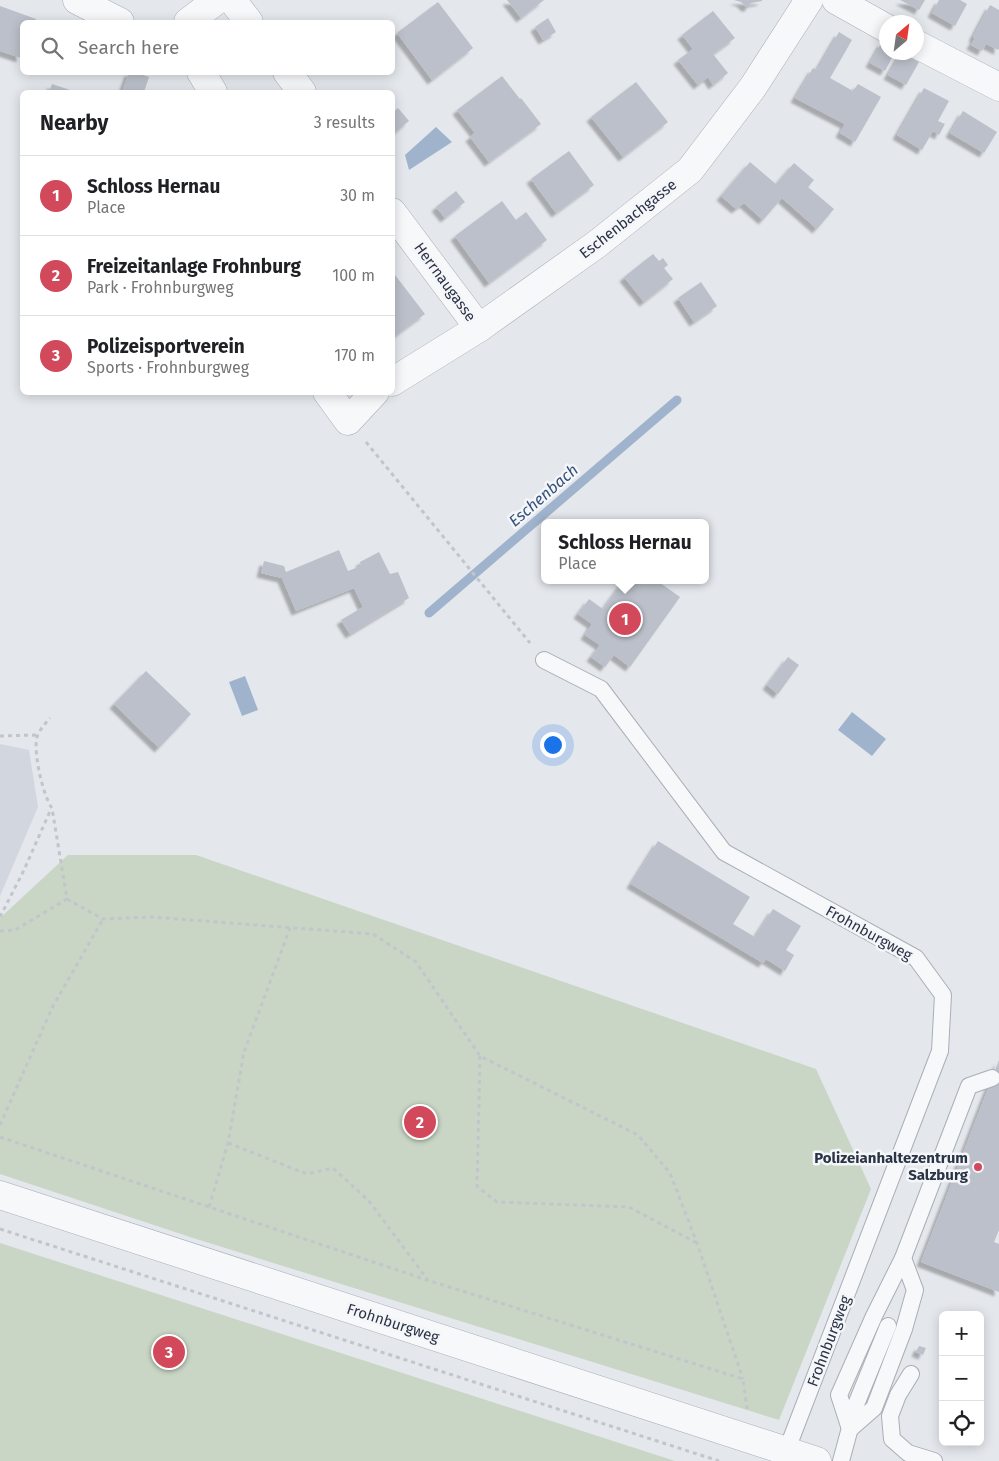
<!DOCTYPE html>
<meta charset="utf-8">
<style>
body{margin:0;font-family:"Fira Sans",sans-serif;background:#f2f2f2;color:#202124}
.controls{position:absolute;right:15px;bottom:15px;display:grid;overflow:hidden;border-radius:8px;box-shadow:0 2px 12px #0003}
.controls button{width:45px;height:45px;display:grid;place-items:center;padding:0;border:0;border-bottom:1px solid #e0e0e0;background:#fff;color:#202124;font:25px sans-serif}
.compass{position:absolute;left:879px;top:15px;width:45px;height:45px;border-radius:50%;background:#fff;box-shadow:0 2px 12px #0003;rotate:29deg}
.you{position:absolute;left:552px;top:744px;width:18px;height:18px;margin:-12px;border:4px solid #fff;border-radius:50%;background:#1a73e8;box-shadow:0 0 0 8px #1a73e833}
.badge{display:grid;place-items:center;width:32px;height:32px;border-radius:50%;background:#d1495b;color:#fff;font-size:16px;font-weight:700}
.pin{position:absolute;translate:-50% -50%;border:2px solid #fff;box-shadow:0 1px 5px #0006}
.popup{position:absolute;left:541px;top:519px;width:168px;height:65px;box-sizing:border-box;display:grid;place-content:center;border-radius:8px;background:#fff;filter:drop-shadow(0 1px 4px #0005);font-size:16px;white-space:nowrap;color:#757577}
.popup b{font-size:19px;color:#202124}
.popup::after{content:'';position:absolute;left:50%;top:100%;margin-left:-10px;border:10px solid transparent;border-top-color:#fff}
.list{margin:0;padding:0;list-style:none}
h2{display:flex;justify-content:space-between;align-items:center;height:65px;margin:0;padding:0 20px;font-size:21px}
h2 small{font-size:16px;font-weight:400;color:#757577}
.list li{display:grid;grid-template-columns:32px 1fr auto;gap:15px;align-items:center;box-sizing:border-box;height:80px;padding:0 20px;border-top:1px solid #e0e0e0}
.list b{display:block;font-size:19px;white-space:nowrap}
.list p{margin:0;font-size:16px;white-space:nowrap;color:#757577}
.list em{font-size:16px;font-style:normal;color:#757577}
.icon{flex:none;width:28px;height:28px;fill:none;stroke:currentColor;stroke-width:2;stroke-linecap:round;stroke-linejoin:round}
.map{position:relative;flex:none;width:999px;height:1461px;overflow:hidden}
.search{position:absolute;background:#fff;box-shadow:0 2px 12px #0003;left:20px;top:20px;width:375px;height:55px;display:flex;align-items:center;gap:12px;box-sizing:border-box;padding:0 18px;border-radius:8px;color:#757577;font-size:19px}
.panel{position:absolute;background:#fff;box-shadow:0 2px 12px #0003;left:20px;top:90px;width:375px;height:305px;border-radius:8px}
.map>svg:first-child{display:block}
.built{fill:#d2d6de}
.green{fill:#c9d6c5}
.water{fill:#9fb4cc}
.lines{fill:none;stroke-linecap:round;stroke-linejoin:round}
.stream{stroke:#9fb4cc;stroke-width:9}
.building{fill:#bbc0ca;filter:url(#shadow)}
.lane-casing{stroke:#a9aeb7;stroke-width:18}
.street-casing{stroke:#a9aeb7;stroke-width:29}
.path{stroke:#c2c5cb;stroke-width:3;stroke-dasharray:4 4;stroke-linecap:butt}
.lane{stroke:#f7f8fa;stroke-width:16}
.street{stroke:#f7f8fa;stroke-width:28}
.poi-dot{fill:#d1495b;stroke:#f4f6f9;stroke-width:2}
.labels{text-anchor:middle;stroke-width:5;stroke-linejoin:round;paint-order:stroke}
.street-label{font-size:15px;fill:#2b3445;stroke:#f4f6f9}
.poi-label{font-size:15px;font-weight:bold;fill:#2b3445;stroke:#f4f6f9;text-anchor:end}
.water-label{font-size:16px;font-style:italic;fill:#34527a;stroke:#f4f6f9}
</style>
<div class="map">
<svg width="999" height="1461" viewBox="0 0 999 1461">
<defs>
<filter id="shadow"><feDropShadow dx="-4.5" dy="4.5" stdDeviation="1" flood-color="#0004"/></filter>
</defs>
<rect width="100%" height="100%" fill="#e4e7ec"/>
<polygon class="built" points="0,744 29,750 38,807 0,896"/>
<g class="green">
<polygon points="68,855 196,855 816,1069 871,1189 779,1420 193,1238 0,1174 0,918"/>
<polygon points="0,1243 675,1461 0,1461"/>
</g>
<g class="water">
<polygon points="436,127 452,142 409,170 405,155"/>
<polygon points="245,676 258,710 242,716 229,682"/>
<polygon points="852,712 886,739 872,756 838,730"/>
</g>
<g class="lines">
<polyline class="stream" points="429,613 677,400"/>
</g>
<g class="building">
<polygon points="507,0 544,0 521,18"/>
<polygon points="734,0 762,0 762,1 751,3 749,7 746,7 741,2"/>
<polygon points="900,0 925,0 919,10"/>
<polygon points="939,0 960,0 967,4 955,26 932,13"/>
<polygon points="438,2 473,48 432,80 397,33"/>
<polygon points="990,5 999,10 999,48 998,50 986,44 982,51 971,45 975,38 973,37"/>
<polygon points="0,6 36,19 34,22 22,22 21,58 0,51"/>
<polygon points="713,11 735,38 713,54 728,73 713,85 708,77 698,85 678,60 693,49 682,35"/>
<polygon points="548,18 556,32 543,40 535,27"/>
<polygon points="839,32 852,40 830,78 853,91 858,84 881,97 855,142 840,133 845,124 795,98 813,68 817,70"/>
<polygon points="882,42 886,45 886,52 895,52 885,71 870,63"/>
<polygon points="901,53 919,62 906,85 888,75"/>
<polygon points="129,72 134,72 149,77 144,92 122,92"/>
<polygon points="502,76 520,99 521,98 541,124 489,162 470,137 475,133 457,110"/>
<polygon points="636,82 668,122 623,157 591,117"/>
<polygon points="52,84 76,92 49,92"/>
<polygon points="924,88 949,101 938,121 945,124 939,135 933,131 922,150 897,135"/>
<polygon points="398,108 409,121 392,135 392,113"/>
<polygon points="963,111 997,132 984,153 950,133"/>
<polygon points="569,151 594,185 556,213 531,179"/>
<polygon points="750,162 776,184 794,163 814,180 808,187 834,209 817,229 782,198 763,220 744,203 736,209 721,196"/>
<polygon points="456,191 465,202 445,218 436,207"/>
<polygon points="502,201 516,220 526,212 547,240 489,283 455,236"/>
<polygon points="653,254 659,261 663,258 668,265 664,268 673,279 644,302 624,277"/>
<polygon points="392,271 425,314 392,338"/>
<polygon points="701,282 717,306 694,322 678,298"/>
<polygon points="339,550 348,571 361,566 360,562 379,552 390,574 398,572 409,598 350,634 341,620 363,607 354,588 296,611 282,578 261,573 264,561 284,566 286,572"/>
<polygon points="624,580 656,580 680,597 630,667 614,655 605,667 591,657 600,645 585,635 592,624 578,614 589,599 603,609"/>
<polygon points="788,657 799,665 778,694 767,685"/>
<polygon points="146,671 191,714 159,748 114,704"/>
<polygon points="658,841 750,897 733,924 755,937 773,909 801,926 786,950 794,955 785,971 766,959 763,963 631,884"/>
<polygon points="999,1060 999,1230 994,1242 999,1244 999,1292 921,1262"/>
<polygon points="919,1346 926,1348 923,1355 916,1352"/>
</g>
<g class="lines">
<defs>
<g id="lane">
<polyline points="544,660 601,689 724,852 916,958 943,995 940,1051 786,1452"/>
<polyline points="911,1374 898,1395 890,1416 892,1439 908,1453 934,1461"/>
<polyline points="850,1429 839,1395 874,1316 903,1258 969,1086 992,1078"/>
<polyline points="850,1429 874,1408 904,1329 915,1290 903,1258"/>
<polyline points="841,1461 857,1402 888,1326"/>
</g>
<g id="street">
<polyline points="77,0 120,22"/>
<polyline points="232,0 249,22"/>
<polyline points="836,0 886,28"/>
<polyline points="188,22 217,0"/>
<polyline points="916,44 999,87"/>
<polyline points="201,72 213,92"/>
<polyline points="287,72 302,92"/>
<polyline points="392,212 479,328"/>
<polyline points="392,382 479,328 597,244 690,170 753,87 809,0"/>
<polyline points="327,392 348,421 375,392"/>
<polyline points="0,1195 817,1461"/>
</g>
</defs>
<use href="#lane" class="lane-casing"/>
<use href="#street" class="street-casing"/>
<g class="path">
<polyline points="366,442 530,643"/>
<polyline points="0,736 38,735"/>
<polyline points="67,899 103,919 152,917 373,934 416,962 480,1056 638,1135 670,1173 697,1243 743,1379"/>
<polyline points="0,917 24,870 51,809"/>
<path d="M0 931 15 930 67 899 52 808C43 796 33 752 37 737 40 729 45 724 50 718"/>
<polyline points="480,1056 477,1186 497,1202 629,1207 697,1243"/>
<polyline points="0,1125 52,1008 103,919"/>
<polyline points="0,1137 427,1280 743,1379 747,1409"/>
<polyline points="228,1143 307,1174 333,1168 369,1201 427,1279"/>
<polyline points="209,1207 228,1143 244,1052 290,928"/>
<polyline points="0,1229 719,1461"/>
</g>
<use href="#lane" class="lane"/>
<use href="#street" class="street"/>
</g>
<circle class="poi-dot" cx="978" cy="1167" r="5"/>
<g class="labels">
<g class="street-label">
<text transform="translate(628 219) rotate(-38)" y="5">Eschenbachgasse</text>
<text transform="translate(445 282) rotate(54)" y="5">Herrnaugasse</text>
<text transform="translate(869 933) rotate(29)" y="5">Frohnburgweg</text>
<text transform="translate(393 1323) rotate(18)" y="5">Frohnburgweg</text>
<text transform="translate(829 1341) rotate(-69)" y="5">Frohnburgweg</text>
</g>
<g class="poi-label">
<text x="968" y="1163">Polizeianhaltezentrum<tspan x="968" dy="17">Salzburg</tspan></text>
</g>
<g class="water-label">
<text transform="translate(543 495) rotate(-41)" y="6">Eschenbach</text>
</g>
</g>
</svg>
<div class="controls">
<button>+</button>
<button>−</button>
<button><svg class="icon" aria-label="locate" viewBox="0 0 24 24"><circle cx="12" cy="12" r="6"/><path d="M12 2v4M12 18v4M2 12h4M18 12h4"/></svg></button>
</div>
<svg class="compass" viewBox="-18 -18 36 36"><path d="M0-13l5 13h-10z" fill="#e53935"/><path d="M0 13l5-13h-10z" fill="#757577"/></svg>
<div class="you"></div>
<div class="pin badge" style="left:625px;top:619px">1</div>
<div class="popup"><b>Schloss Hernau</b>Place</div>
<div class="pin badge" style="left:420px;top:1122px">2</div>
<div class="pin badge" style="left:169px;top:1352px">3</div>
<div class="search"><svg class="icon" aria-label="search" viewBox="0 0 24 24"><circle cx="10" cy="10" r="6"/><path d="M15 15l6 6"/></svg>Search here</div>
<section class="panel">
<h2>Nearby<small>3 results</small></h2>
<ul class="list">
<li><span class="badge">1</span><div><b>Schloss Hernau</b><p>Place</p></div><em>30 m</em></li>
<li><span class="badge">2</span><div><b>Freizeitanlage Frohnburg</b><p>Park · Frohnburgweg</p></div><em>100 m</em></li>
<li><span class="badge">3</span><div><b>Polizeisportverein</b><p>Sports · Frohnburgweg</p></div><em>170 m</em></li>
</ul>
</section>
</div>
